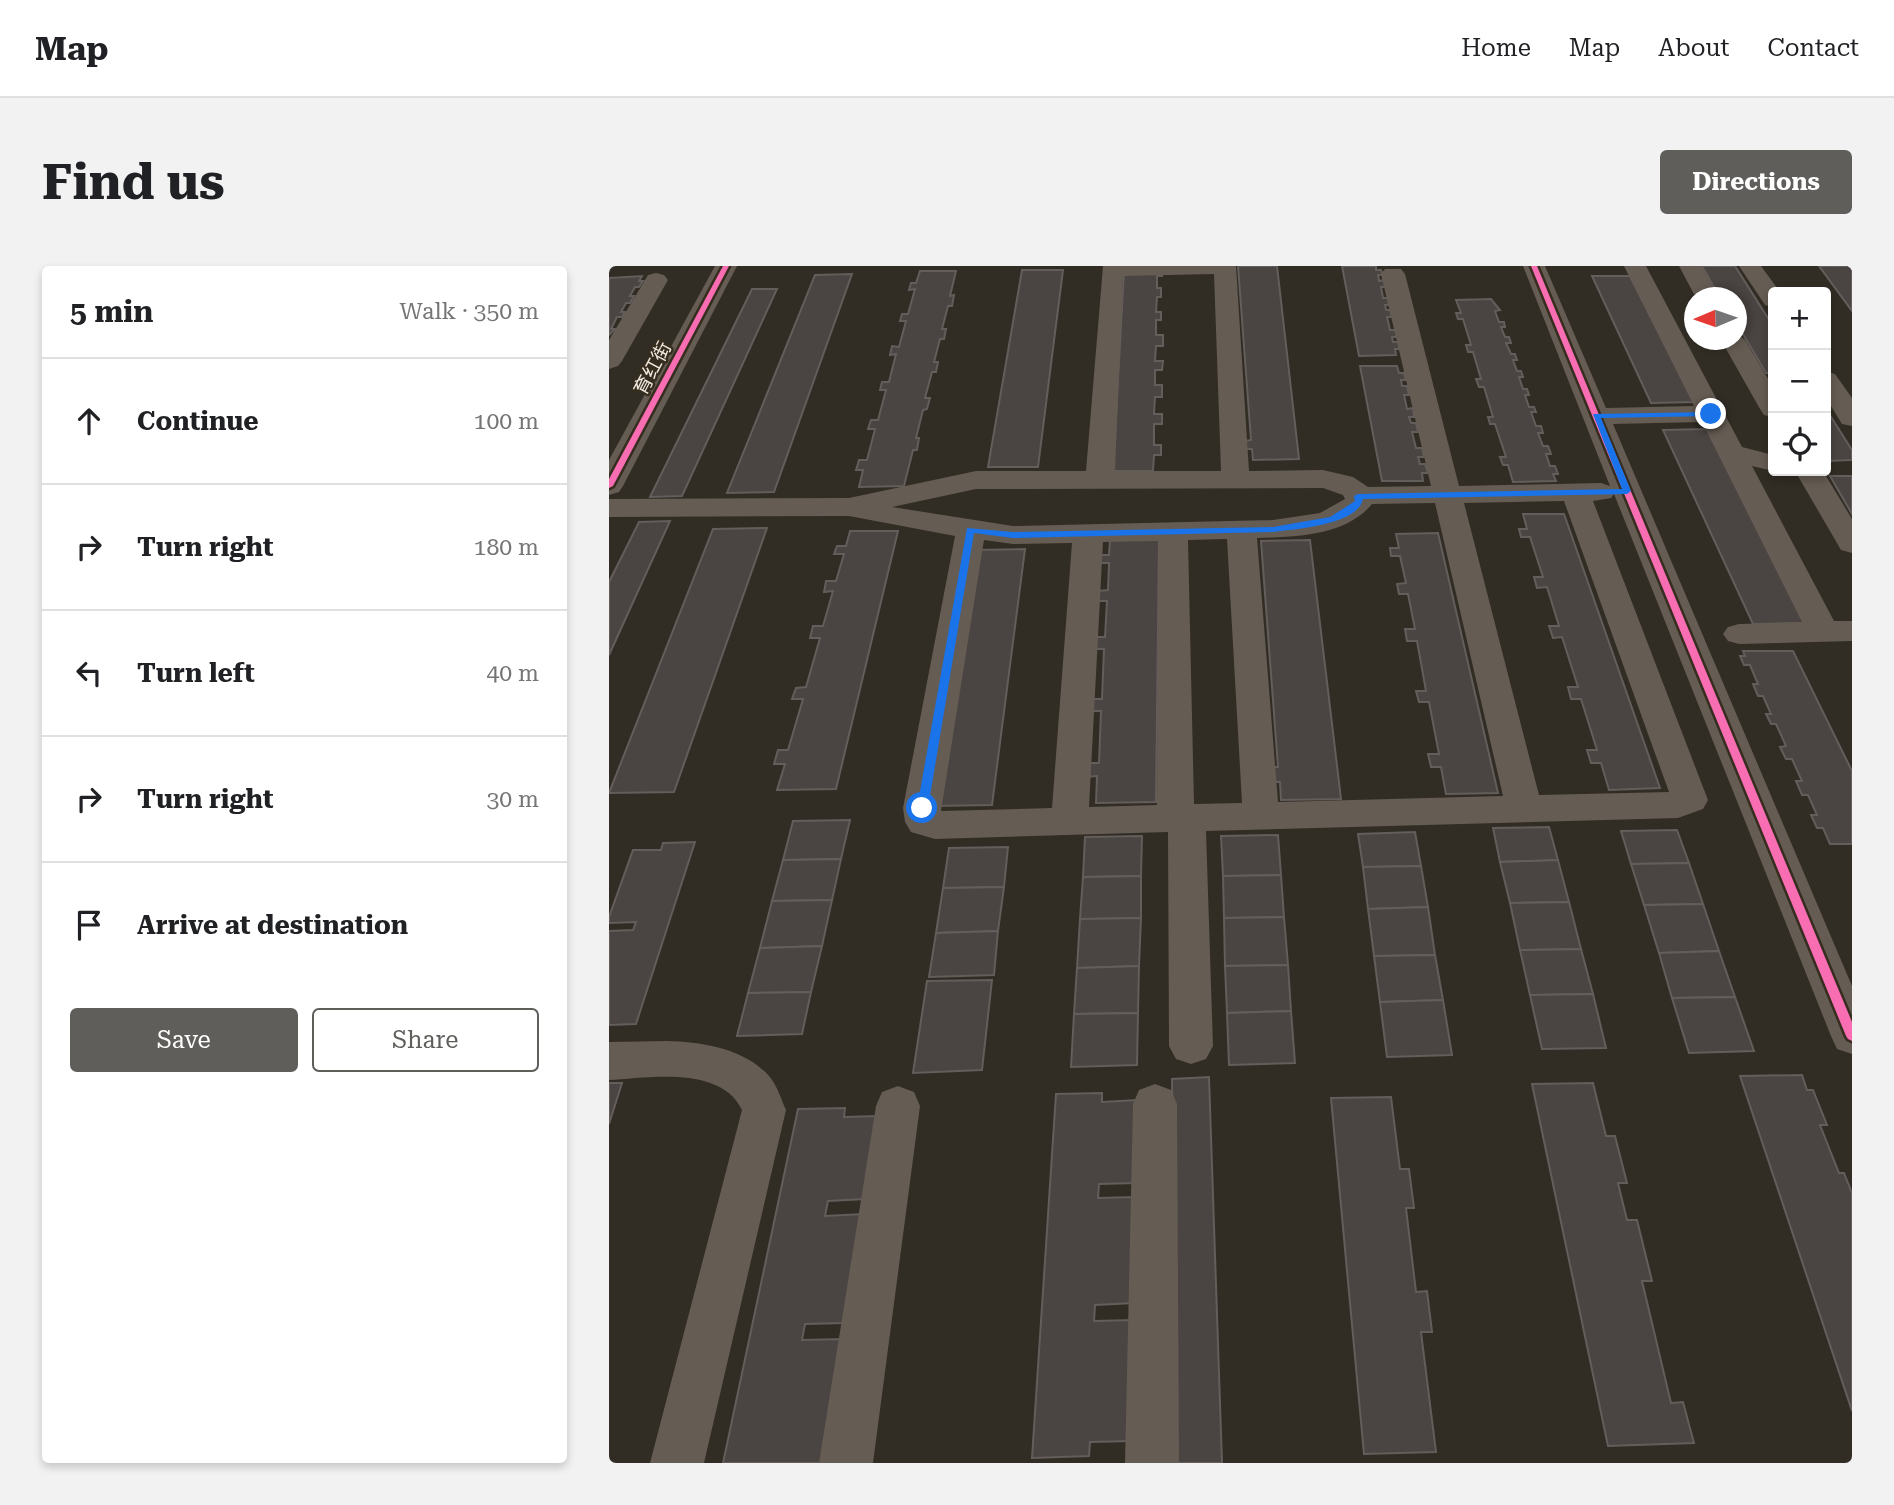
<!DOCTYPE html>
<meta charset="utf-8">
<style>
body{margin:0;font-family:"Roboto Serif","Noto Sans SC",serif;background:#f2f2f2;color:#202124}
.controls{position:absolute;right:21px;top:21px;display:grid;overflow:hidden;border-radius:7px;box-shadow:0 4px 10px #0003}
.controls button{width:63px;height:63px;display:grid;place-items:center;padding:0;border:0;border-bottom:2px solid #e0e0e0;background:#fff;color:#202124;font:35px sans-serif}
.compass{position:absolute;left:1075px;top:21px;width:63px;height:63px;border-radius:50%;background:#fff;box-shadow:0 4px 10px #0003;rotate:268deg}
.stop{position:absolute;width:21px;height:21px;margin:-16px;border:5px solid #1a73e8;border-radius:50%;background:#fff}
.stop.end{background:#1a73e8;border-color:#fff;box-shadow:0 2px 7px #0008}
.list{margin:0;padding:0;list-style:none}
h2{display:flex;justify-content:space-between;align-items:center;height:91px;margin:0;padding:0 28px;font-size:30px}
h2 small{font-size:23px;font-weight:400;color:#757577}
.list li{display:grid;grid-template-columns:46px 1fr auto;gap:21px;align-items:center;box-sizing:border-box;height:126px;padding:0 28px;border-top:2px solid #e0e0e0}
.list b{display:block;font-size:26px;white-space:nowrap}
.list em{font-size:23px;font-style:normal;color:#757577}
.actions{display:flex;gap:14px;padding:21px 28px}
.actions a{flex:1;padding:16px 0;border:2px solid #5f5e5b;border-radius:7px;text-align:center;font-size:24px;color:#5f5e5b}
.actions .main{background:#5f5e5b;color:#fff}
.icon{flex:none;width:38px;height:38px;fill:none;stroke:currentColor;stroke-width:2;stroke-linecap:round;stroke-linejoin:round}
.map{position:relative;flex:none;width:1243px;height:1197px;overflow:hidden;border-radius:7px}
header{display:flex;align-items:center;gap:42px;box-sizing:border-box;height:98px;padding:0 35px;background:#fff;border-bottom:2px solid #e0e0e0}
header strong{font-size:33px}
nav{display:flex;gap:38px;margin-inline-start:auto;font-size:24px}
.intro{display:flex;align-items:center;justify-content:space-between;box-sizing:border-box;height:168px;padding:0 42px}
h1{margin:0;font-size:49px}
.button{padding:18px 32px;border-radius:7px;background:#5f5e5b;color:#fff;font-size:24px;font-weight:700}
main{display:flex;gap:42px;padding:0 42px}
aside{flex:1;background:#fff;border-radius:7px;box-shadow:0 4px 10px #0003}
.map>svg:first-child{display:block}
.building{fill:#4a4442;stroke:#635d5b;stroke-width:2}
.lines{fill:none;stroke-linecap:round;stroke-linejoin:round}
.minor{fill:#655c53;fill-rule:evenodd}
.cycleway-casing{stroke:#362d1f;stroke-width:5}
.cycleway{fill:#f96db3;fill-rule:evenodd}
.route{fill:#1a73e8}
.labels{text-anchor:middle;stroke-width:5;stroke-linejoin:round;paint-order:stroke}
.far-street-label{font-size:19px;fill:#f0eae1;stroke:#362d1f}
</style>
<header>
<strong>Map</strong>
<nav><a>Home</a><a>Map</a><a>About</a><a>Contact</a></nav>
</header>
<div class="intro"><h1>Find us</h1><a class="button">Directions</a></div>
<main>
<aside>
<h2>5 min<small>Walk · 350 m</small></h2>
<ul class="list">
<li><svg class="icon" aria-label="ahead" viewBox="0 0 24 24"><path d="M12 20V5M6 11l6-6 6 6"/></svg><div><b>Continue</b></div><em>100 m</em></li>
<li><svg class="icon" aria-label="right" viewBox="0 0 24 24"><path d="M7 20v-9h11M14 6l5 5-5 5"/></svg><div><b>Turn right</b></div><em>180 m</em></li>
<li><svg class="icon" aria-label="left" viewBox="0 0 24 24"><path d="M17 20v-9H6M10 6l-5 5 5 5"/></svg><div><b>Turn left</b></div><em>40 m</em></li>
<li><svg class="icon" aria-label="right" viewBox="0 0 24 24"><path d="M7 20v-9h11M14 6l5 5-5 5"/></svg><div><b>Turn right</b></div><em>30 m</em></li>
<li><svg class="icon" aria-label="arrive" viewBox="0 0 24 24"><path d="M6 21V4h12l-3 4 3 4H6"/></svg><div><b>Arrive at destination</b></div></li>
</ul>
<div class="actions"><a class="main">Save</a><a>Share</a></div>
</aside>
<div class="map">
<svg width="1243" height="1197" viewBox="0 0 1243 1197">
<rect width="100%" height="100%" fill="#312c24"/>
<g class="building">
<polygon points="629,0 668,0 690,193 644,194 643,183 637,183 636,175 642,174"/>
<polygon points="733,0 767,0 767,4 772,4 774,9 769,9 770,15 775,14 776,21 772,21 774,32 779,32 780,39 776,39 777,44 781,44 783,51 778,51 781,64 786,64 788,71 783,71 784,76 789,76 791,83 786,83 787,89 750,90"/>
<polygon points="1093,0 1126,0 1164,60 1164,107 1157,107 1128,58 1128,32 1111,32"/>
<polygon points="1210,0 1243,0 1243,45"/>
<polygon points="413,4 454,4 429,201 379,201"/>
<polygon points="311,5 347,5 341,30 345,29 343,40 339,40 333,63 337,63 335,73 331,73 325,96 329,96 327,106 323,106 316,132 321,132 318,143 314,144 307,172 310,172 308,184 304,184 295,220 250,221 254,204 247,204 250,194 258,194 266,163 259,163 262,154 269,154 277,124 271,124 273,116 280,116 287,88 281,89 283,80 290,81 297,55 291,55 293,48 299,48 306,23 300,24 302,17 307,17"/>
<polygon points="515,5 553,5 553,10 548,10 548,22 552,22 552,31 548,31 547,46 552,46 552,54 547,54 547,69 554,69 554,80 547,80 546,95 554,95 553,104 546,104 546,119 553,119 553,131 546,131 545,148 553,148 553,158 545,158 545,179 552,179 552,189 545,189 544,205 504,205"/>
<polygon points="243,8 165,226 118,227 206,9"/>
<polygon points="33,10 30,15 34,15 30,21 26,21 21,30 25,30 21,37 17,37 12,46 16,46 13,51 8,51 2,63 6,63 0,69 0,12"/>
<polygon points="983,10 1021,10 1085,136 1042,137"/>
<polygon points="143,23 168,23 73,230 41,231"/>
<polygon points="882,33 891,44 886,45 890,56 895,56 896,61 892,61 896,71 900,71 902,77 897,77 902,88 906,88 908,94 904,94 908,105 912,105 914,111 910,111 914,123 918,123 920,129 916,129 920,141 925,141 927,146 922,146 927,160 932,160 934,167 929,167 934,180 939,180 942,188 937,188 941,200 946,200 949,208 944,208 947,215 904,216 899,199 894,199 891,191 897,191 886,158 881,158 879,151 884,151 875,121 870,121 867,113 872,113 864,86 859,86 857,79 862,79 854,53 849,53 847,47 852,47 847,34"/>
<polygon points="751,100 788,100 790,107 795,107 797,114 792,114 793,120 798,120 800,129 795,129 798,143 804,142 805,151 800,151 802,157 807,157 809,166 803,166 807,182 813,182 815,191 809,191 811,198 816,198 819,207 813,207 814,215 773,215"/>
<polygon points="1217,143 1243,184 1243,194 1217,195"/>
<polygon points="1098,163 1197,357 1144,358 1054,164"/>
<polygon points="1221,210 1243,210 1243,248"/>
<polygon points="914,248 955,248 1051,522 1000,524 992,497 982,497 978,484 988,484 972,433 962,433 959,421 969,421 953,371 944,372 940,360 950,360 938,321 928,322 925,311 934,311 921,271 912,271 910,263 918,263"/>
<polygon points="61,255 0,389 0,316 30,256"/>
<polygon points="158,262 65,526 0,527 104,263"/>
<polygon points="241,265 289,265 227,523 168,524 176,498 165,498 169,484 179,484 194,433 183,433 187,422 197,421 211,372 201,372 204,360 214,360 224,325 215,326 217,315 227,315 235,288 225,288 228,280 237,280"/>
<polygon points="829,267 889,527 837,528 832,501 822,501 819,488 830,488 820,436 810,436 807,425 817,425 808,375 798,375 796,363 806,363 799,328 790,328 788,318 797,317 791,290 782,290 781,282 790,282 787,268"/>
<polygon points="501,274 550,274 547,536 487,537 488,510 478,511 479,497 490,497 492,445 482,445 483,433 493,433 495,383 486,383 487,371 496,371 498,335 489,335 489,325 499,324 500,297 491,297 491,289 500,289"/>
<polygon points="701,274 732,533 672,534 671,516 662,516 661,501 669,501 652,275"/>
<polygon points="416,283 383,539 324,540 367,284"/>
<polygon points="1134,385 1184,385 1243,505 1243,578 1221,578 1214,562 1208,562 1202,549 1208,549 1199,529 1193,529 1187,515 1193,515 1183,493 1177,493 1171,481 1177,480 1167,458 1162,458 1157,448 1162,448 1154,430 1149,430 1144,418 1149,418 1141,399 1135,399 1131,390 1136,390"/>
<polygon points="241,554 232,593 174,594 184,555"/>
<polygon points="940,561 949,594 891,596 884,562"/>
<polygon points="1068,564 1080,597 1022,598 1012,565"/>
<polygon points="806,566 812,600 754,601 749,568"/>
<polygon points="669,569 672,609 614,610 612,570"/>
<polygon points="533,570 532,610 474,611 476,571"/>
<polygon points="86,576 27,758 0,759 0,665 24,664 27,656 0,657 0,651 24,584 52,584 54,577"/>
<polygon points="399,581 395,621 334,622 340,582"/>
<polygon points="232,593 223,634 163,635 174,594"/>
<polygon points="949,594 960,636 901,637 891,596"/>
<polygon points="1080,597 1094,638 1035,639 1022,598"/>
<polygon points="812,600 819,641 759,643 754,601"/>
<polygon points="672,609 675,651 615,652 614,610"/>
<polygon points="532,610 532,652 471,653 474,611"/>
<polygon points="395,621 389,665 327,667 334,622"/>
<polygon points="223,634 213,680 151,682 163,635"/>
<polygon points="960,636 972,683 911,684 901,637"/>
<polygon points="1094,638 1110,685 1050,687 1035,639"/>
<polygon points="819,641 826,689 765,690 759,643"/>
<polygon points="675,651 679,699 616,700 615,652"/>
<polygon points="532,652 530,700 468,702 471,653"/>
<polygon points="389,665 385,709 320,711 327,667"/>
<polygon points="213,680 202,726 139,727 151,682"/>
<polygon points="972,683 984,728 921,729 911,684"/>
<polygon points="1110,685 1126,731 1063,732 1050,687"/>
<polygon points="826,689 834,734 771,736 765,690"/>
<polygon points="679,699 682,745 618,747 616,700"/>
<polygon points="530,700 529,747 465,748 468,702"/>
<polygon points="383,714 373,804 304,807 318,715"/>
<polygon points="202,726 193,768 128,770 139,727"/>
<polygon points="984,728 997,782 933,783 921,729"/>
<polygon points="1126,731 1145,785 1080,787 1063,732"/>
<polygon points="834,734 843,789 778,791 771,736"/>
<polygon points="682,745 686,797 620,799 618,747"/>
<polygon points="529,747 528,799 462,801 465,748"/>
<polygon points="1193,809 1198,824 1204,824 1218,859 1211,859 1230,907 1235,907 1243,927 1243,1145 1131,810"/>
<polygon points="600,811 613,1197 567,1197 563,813"/>
<polygon points="0,817 13,817 0,858"/>
<polygon points="984,817 997,870 1006,870 1018,917 1009,917 1018,954 1028,954 1043,1015 1033,1015 1062,1137 1074,1136 1085,1177 999,1180 923,818"/>
<polygon points="493,827 493,836 528,834 527,917 490,918 489,932 526,931 525,1037 486,1039 485,1055 525,1054 523,1175 481,1176 480,1190 423,1192 447,828"/>
<polygon points="782,831 791,903 800,903 805,942 797,942 807,1026 818,1025 823,1066 812,1066 827,1186 755,1188 722,832"/>
<polygon points="236,842 235,851 270,850 257,933 219,935 216,950 254,948 236,1057 196,1058 193,1074 234,1073 213,1197 114,1197 189,843"/>
</g>
<g class="lines">
<g class="minor">
<polygon points="106,0 128,0 14,220 10,226 0,229 0,194"/>
<path d="M494 0H627L640 205 714 204 744 211 759 221 822 220 772 8 776 3H792L796 8 850 220 992 217 1001 220 914 0H936L997 142 1085 140 1015 0H1037L1133 181 1164 189V205H1167H1164L1143 200 1225 355H1243V375L1130 378 1119 375 1114 368 1119 361 1130 358 1193 356 1093 156 1004 158 1243 720V788L1228 783 1222 770 1005 228 1002 232 984 235 1099 534 1094 543 1069 552 597 565 604 780 597 793 582 798 567 793 560 780 559 566 326 573 302 566 296 556 294 542 346 270 240 250 0 251V233L240 232 367 205H477ZM605 8 612 205H506L514 10ZM714 222 734 229 736 233 711 247 664 254 404 260 283 241 367 223ZM955 235 1060 526 930 529 855 237ZM826 237 894 530 669 536 648 272C686 271 737 270 763 238ZM618 273 633 537 585 538 579 274ZM375 274 404 278 463 277 443 542 332 545ZM549 275 548 539 480 541 494 276Z"/>
<polygon points="1070,0 1092,0 1111,32 1087,32"/>
<polygon points="1130,0 1152,0 1171,26 1164,26 1164,41 1156,39"/>
<polygon points="47,7 55,9 59,14 13,95 9,100 0,103 0,74 39,9"/>
<polygon points="1128,67 1136,74 1164,121 1164,151 1155,149 1151,143 1112,74 1128,74"/>
<polygon points="1217,105 1226,108 1243,132 1243,160 1233,158 1217,132"/>
<polygon points="1186,205 1214,205 1243,253 1243,287 1232,284"/>
<path d="M58 775C93 776 135 782 160 810 168 819 172 833 177 844L95 1197H41L133 844C112 799 39 812 0 814V776Z"/>
<polygon points="546,818 562,824 568,838 570,1197 516,1197 524,838 530,824"/>
<polygon points="289,820 305,826 311,840 264,1197 210,1197 267,840 273,826"/>
</g>
<defs>
<g id="cycleway">
<polygon points="114,0 120,0 4,220 0,222 0,213"/>
<polygon points="922,0 928,0 1243,756 1243,775 1239,773 1237,770"/>
</g>
</defs>
<use href="#cycleway" class="cycleway-casing"/>
<use href="#cycleway" class="cycleway"/>
</g>
<path class="route" d="M1102 146 1105 150 992 152 1022 225 1018 228 754 233C749 259 686 263 664 266L404 272 365 267 319 542 313 546 308 542 358 262 404 266 664 261 721 251 746 235 745 230 749 228 1013 223 984 148Z"/>
<g class="labels">
<g class="far-street-label">
<text transform="translate(43 102) rotate(-62)" y="7">育红街</text>
</g>
</g>
</svg>
<div class="controls">
<button>+</button>
<button>−</button>
<button><svg class="icon" aria-label="locate" viewBox="0 0 24 24"><circle cx="12" cy="12" r="6"/><path d="M12 2v4M12 18v4M2 12h4M18 12h4"/></svg></button>
</div>
<svg class="compass" viewBox="-18 -18 36 36"><path d="M0-13l5 13h-10z" fill="#e53935"/><path d="M0 13l5-13h-10z" fill="#757577"/></svg>
<div class="stop" style="left:313px;top:542px"></div>
<div class="stop end" style="left:1102px;top:148px"></div>
</div>
</main>
